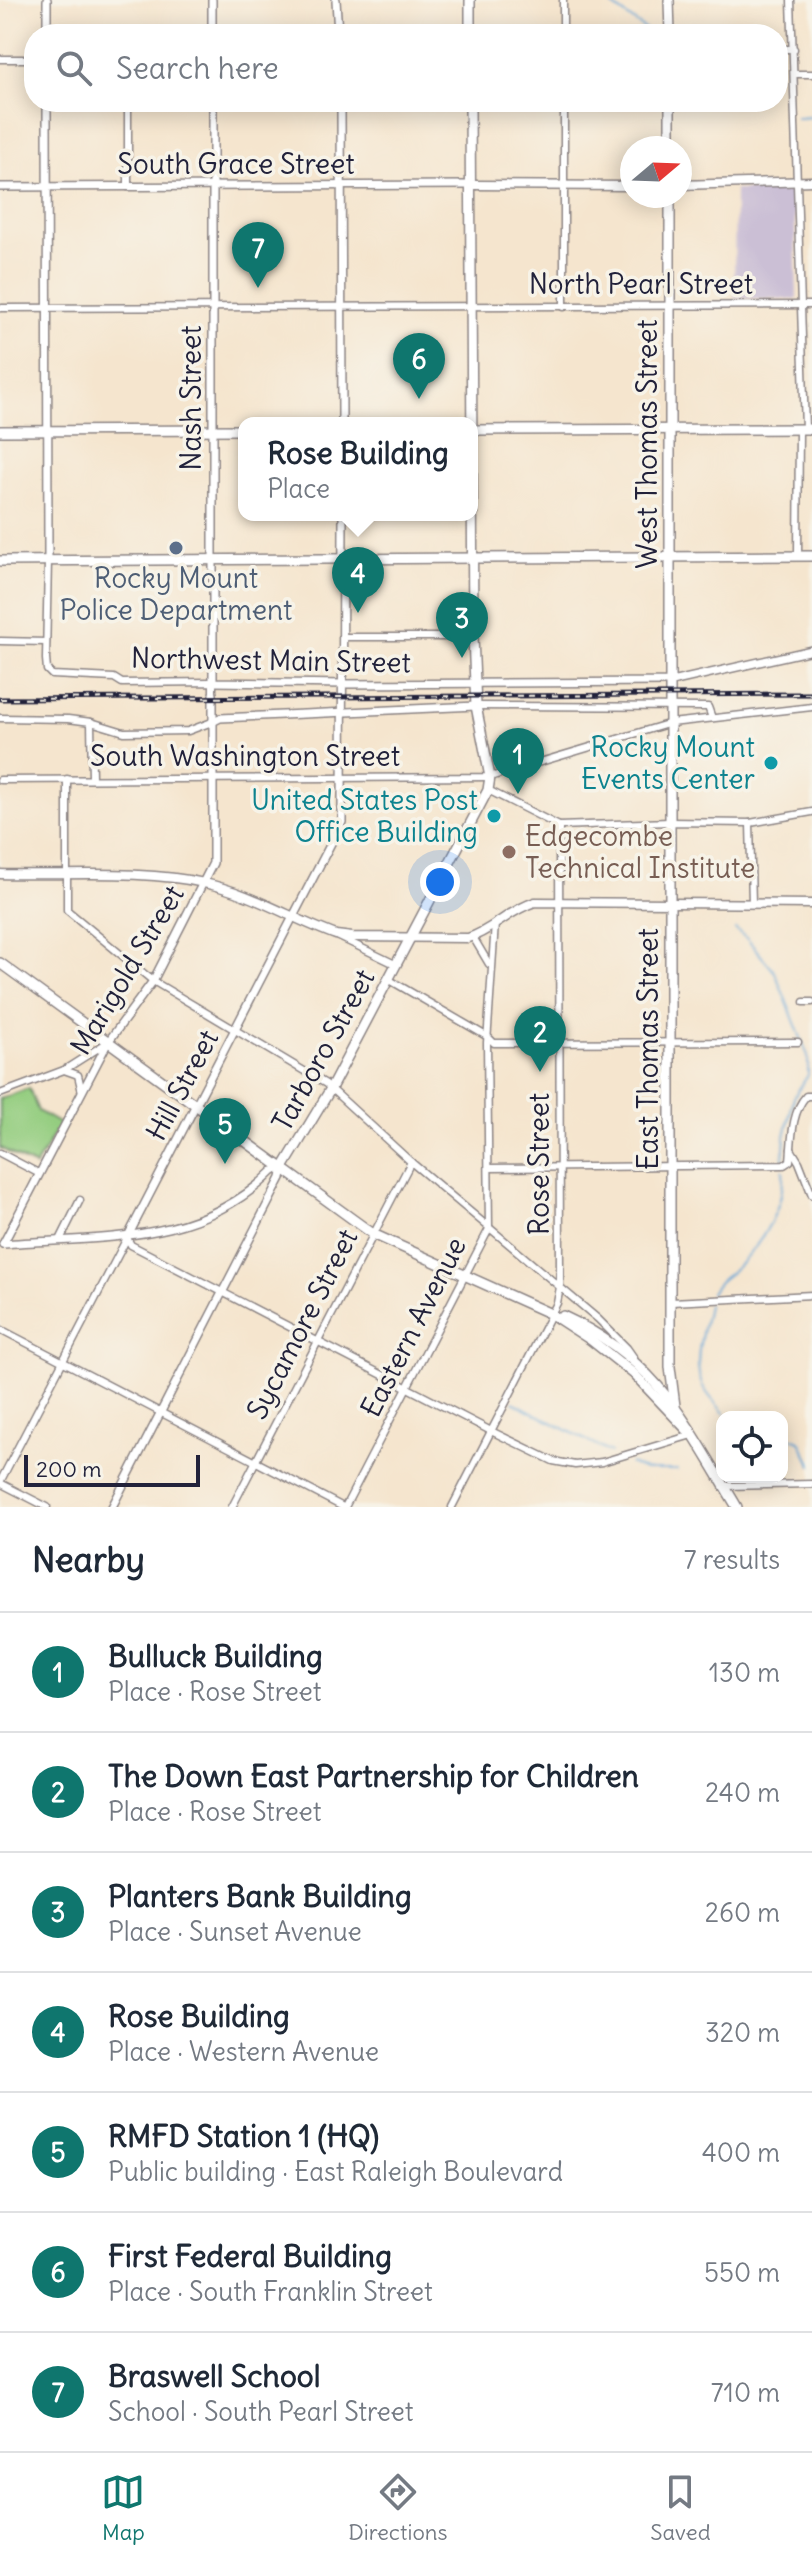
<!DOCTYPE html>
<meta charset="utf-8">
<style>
body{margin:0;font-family:Delius,sans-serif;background:#f2f2f3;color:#1f2937}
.controls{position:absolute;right:24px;bottom:24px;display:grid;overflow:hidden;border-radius:16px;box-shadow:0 4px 20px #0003}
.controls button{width:72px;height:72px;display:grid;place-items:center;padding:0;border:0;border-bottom:2px solid #e0e1e3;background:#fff;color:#1f2937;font:40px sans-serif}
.compass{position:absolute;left:620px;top:136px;width:72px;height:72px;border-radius:50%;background:#fff;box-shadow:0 4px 20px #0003;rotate:71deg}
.scale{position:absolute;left:24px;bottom:20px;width:176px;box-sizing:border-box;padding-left:8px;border:4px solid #22223b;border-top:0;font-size:22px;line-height:28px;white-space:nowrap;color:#22223b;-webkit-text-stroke:6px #f7f3e8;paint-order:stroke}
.you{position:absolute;left:440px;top:882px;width:28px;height:28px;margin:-20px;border:6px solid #fff;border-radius:50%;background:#1a73e8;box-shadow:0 0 0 12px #1a73e833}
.badge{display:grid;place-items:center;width:52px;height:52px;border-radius:50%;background:#0f766e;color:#fff;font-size:26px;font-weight:700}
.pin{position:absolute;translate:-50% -66px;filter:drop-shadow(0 2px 4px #0008)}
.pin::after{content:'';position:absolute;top:42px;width:28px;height:24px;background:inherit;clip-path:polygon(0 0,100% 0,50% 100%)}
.popup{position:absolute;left:238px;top:417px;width:240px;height:104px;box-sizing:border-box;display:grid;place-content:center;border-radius:16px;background:#fff;filter:drop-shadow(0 2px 6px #0005);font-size:26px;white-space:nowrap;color:#747a83}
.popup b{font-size:30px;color:#1f2937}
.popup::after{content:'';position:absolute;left:50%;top:100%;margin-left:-16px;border:16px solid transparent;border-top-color:#fff}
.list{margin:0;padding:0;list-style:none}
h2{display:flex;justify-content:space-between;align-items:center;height:104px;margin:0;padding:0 32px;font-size:34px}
h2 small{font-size:26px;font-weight:400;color:#747a83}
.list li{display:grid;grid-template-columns:52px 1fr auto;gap:24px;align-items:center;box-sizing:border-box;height:120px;padding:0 32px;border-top:2px solid #e0e1e3}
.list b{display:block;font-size:30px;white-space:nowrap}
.list p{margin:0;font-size:26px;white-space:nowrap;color:#747a83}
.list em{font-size:26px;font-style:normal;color:#747a83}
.icon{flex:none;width:44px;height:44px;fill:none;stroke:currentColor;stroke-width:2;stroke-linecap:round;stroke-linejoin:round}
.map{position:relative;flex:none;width:812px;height:1507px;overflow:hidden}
.search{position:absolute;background:#fff;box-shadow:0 4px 20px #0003;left:24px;right:24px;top:24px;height:88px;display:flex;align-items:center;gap:20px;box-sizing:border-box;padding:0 28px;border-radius:32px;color:#747a83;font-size:30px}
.sheet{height:944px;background:#fff}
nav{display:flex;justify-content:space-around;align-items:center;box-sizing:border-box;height:112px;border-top:2px solid #e0e1e3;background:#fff;font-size:22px;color:#747a83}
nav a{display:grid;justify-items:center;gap:4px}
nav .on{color:#0f766e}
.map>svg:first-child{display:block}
.industrial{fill:#cbbfd5}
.green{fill:#94cd80;stroke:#5b785e;stroke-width:2}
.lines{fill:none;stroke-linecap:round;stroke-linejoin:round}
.stream{stroke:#62a4d6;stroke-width:2}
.minor-casing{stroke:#8c8484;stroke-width:9}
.tertiary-casing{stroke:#8c8484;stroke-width:10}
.secondary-casing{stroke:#8c8484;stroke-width:11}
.primary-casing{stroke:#8c8484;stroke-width:12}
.minor{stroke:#fff;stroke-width:6}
.tertiary{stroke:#fff;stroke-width:7}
.secondary{stroke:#fff;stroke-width:8}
.primary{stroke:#fff;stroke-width:9}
.rail-casing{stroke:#22223b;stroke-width:5}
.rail{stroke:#f7f3e8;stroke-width:2;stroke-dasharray:6;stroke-linecap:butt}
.service-dot{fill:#5c6f8a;stroke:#f7f3e8;stroke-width:3}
.culture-dot{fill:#0f9aa8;stroke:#f7f3e8;stroke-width:3}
.education-dot{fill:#8d6e63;stroke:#f7f3e8;stroke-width:3}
.labels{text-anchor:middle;stroke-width:7;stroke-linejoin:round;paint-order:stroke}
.street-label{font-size:28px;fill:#22223b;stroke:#f7f3e8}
.service-label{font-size:28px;fill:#4e5e75;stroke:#f7f3e8}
.culture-label{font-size:28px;fill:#0d838f;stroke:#f7f3e8;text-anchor:end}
.education-label{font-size:28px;fill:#785e54;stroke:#f7f3e8;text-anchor:start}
</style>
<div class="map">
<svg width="812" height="1507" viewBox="0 0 812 1507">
<rect width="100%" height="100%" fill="#f7f3e8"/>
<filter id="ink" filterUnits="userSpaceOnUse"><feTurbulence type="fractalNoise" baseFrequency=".0125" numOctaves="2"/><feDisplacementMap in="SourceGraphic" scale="16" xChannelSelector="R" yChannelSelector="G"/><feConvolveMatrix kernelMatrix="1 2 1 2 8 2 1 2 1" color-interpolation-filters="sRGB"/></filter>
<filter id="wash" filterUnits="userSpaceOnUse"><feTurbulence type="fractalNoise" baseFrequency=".006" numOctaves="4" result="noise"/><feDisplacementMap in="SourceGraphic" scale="32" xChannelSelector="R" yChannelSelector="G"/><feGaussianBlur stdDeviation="1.8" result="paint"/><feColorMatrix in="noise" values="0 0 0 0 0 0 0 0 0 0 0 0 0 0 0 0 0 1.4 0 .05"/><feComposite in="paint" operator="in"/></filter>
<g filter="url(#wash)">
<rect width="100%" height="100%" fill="#f5e5ce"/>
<polygon class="industrial" points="794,189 797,299 734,298 735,190"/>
<polygon class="green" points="29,1088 38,1111 60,1124 35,1167 0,1148 0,1099"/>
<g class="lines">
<g class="stream">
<polyline points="605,0 646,30"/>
<polyline points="797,118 812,117"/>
<polyline points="735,929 747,939 775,972 808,1056 808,1075 794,1097 785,1136 783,1160"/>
<path d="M711 1293C717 1280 728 1276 738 1266 762 1243 786 1205 783 1170"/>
<path d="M708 1305C704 1328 693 1359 701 1382 705 1394 719 1407 728 1417"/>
<polyline points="513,1402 611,1453"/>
<polyline points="782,1434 800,1441 812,1466"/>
<polyline points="630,1464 645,1470 677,1470"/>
</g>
</g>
</g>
<g filter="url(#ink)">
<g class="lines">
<defs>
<g id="minor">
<polyline points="563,0 563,34"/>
<polyline points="791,0 805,429"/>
<polyline points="778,49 794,49"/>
<polyline points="0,59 34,59"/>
<polyline points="795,74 812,74"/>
<polyline points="564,102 564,307"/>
<polyline points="128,187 128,102"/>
<polyline points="0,308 812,305"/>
<polyline points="798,556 799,429"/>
<polyline points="48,560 46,659 47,670 52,675 114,678 122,683 213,682 213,694"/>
<polyline points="344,637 473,637"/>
<polyline points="0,641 46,642"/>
<polyline points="476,706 708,707 712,718"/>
<polyline points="0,718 68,719 91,722 124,732 188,731 212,722"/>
<polyline points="91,722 92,779"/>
<polyline points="67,779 67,910 153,981 326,1084 411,1162 598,1319 627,1348 634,1358"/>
<polyline points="0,780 490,777 671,723 812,707"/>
<polyline points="750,823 752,904"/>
<polyline points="559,826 669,822 750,823 812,812"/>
<polyline points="339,937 395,964"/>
<polyline points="473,937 489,964"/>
<polyline points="388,979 488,1037 494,1043 798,1042"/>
<polyline points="804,1002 812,1002"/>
<polyline points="64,1070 78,1075 82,1092"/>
<polyline points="0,1094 64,1070 105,1044"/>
<polyline points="791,1149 799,1162 812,1195"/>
<polyline points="0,1153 38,1173"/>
<path d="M489 1168 784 1165 790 1161C792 1140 791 1113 806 1096H812"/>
<polyline points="60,1240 80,1200"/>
<polyline points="671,1302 812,1295"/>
<polyline points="0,1329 343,1507"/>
<polyline points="0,1482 127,1238 131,1245 491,1431 553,1461 575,1465 602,1462 692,1435"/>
<polyline points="0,1483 47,1507"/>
<polyline points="724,1486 812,1484"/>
<polyline points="232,1507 411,1162"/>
<polyline points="345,1507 489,1229 487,1043 495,923"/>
<polyline points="452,1507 557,1303 560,1287 559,826 488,790"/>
</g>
<g id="tertiary">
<polyline points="47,0 47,34"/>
<polyline points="212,0 212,34"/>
<polyline points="336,0 338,34"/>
<polyline points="47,102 48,560"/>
<polyline points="213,102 213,682 344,684 671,682 812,650"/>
<polyline points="341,102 342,423"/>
<polyline points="0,187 472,185"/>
<polyline points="212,722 220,718 476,706"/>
<polyline points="127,1238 342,822 343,515"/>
<polyline points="3,1244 108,1042 153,981 213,863 213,694"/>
<path d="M3 1244C100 1236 199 1246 273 1171L283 1168"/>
<polyline points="112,1507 281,1178 283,1168"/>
</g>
<g id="secondary">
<polyline points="472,185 632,186"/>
<polyline points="680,185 812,181"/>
<path d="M0 874C63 876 144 869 204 883 251 893 292 919 336 935L352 937 468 938C492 931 509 910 535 902L812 904"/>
</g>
<g id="primary">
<polyline points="470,0 470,34"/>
<polyline points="669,0 670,34"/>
<polyline points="670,102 670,148"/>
<polyline points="670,196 670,1367 675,1406"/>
<polyline points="472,430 812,429"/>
<polyline points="0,431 244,430"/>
<polyline points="0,561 812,556"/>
<polyline points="0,963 373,1234 551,1314 591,1340 634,1374 692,1435"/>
<polyline points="283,1168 330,1090 488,790 490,777 476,706 473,637 470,102"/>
<path d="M563 1316C657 1359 686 1423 737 1507"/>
</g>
</defs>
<use href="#minor" class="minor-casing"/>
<use href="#tertiary" class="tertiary-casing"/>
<use href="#secondary" class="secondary-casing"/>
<use href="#primary" class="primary-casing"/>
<use href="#minor" class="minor"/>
<use href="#tertiary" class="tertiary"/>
<use href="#secondary" class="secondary"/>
<use href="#primary" class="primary"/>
<defs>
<polyline id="rail" points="0,699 812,694"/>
</defs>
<use href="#rail" class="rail-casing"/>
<use href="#rail" class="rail"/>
</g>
</g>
<circle class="service-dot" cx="176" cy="548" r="8"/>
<g class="culture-dot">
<circle cx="771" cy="763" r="8"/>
<circle cx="494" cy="816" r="8"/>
</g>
<circle class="education-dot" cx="509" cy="852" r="8"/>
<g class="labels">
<g class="street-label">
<text x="236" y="174">South Grace Street</text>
<text x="641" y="294">North Pearl Street</text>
<text transform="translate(191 398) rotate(-90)" y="10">Nash Street</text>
<text transform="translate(647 444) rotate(-90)" y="10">West Thomas Street</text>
<text transform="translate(271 660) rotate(1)" y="10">Northwest Main Street</text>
<text x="245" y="766">South Washington Street</text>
<text transform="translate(127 970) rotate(-59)" y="10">Marigold Street</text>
<text transform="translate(648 1049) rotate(-90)" y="10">East Thomas Street</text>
<text transform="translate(323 1050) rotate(-61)" y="10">Tarboro Street</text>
<text transform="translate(182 1085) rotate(-62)" y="10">Hill Street</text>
<text transform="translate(539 1164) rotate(-90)" y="10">Rose Street</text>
<text transform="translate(302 1324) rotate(-63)" y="10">Sycamore Street</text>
<text transform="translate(413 1327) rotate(-63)" y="10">Eastern Avenue</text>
</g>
<g class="service-label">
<text x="176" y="588">Rocky Mount<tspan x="176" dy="32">Police Department</tspan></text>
</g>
<g class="culture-label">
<text x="755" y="757">Rocky Mount<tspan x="755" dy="32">Events Center</tspan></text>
<text x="478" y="810">United States Post<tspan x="478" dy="32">Office Building</tspan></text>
</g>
<g class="education-label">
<text x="525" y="846">Edgecombe<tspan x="525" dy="32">Technical Institute</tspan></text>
</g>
</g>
</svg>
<div class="controls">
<button><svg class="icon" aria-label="locate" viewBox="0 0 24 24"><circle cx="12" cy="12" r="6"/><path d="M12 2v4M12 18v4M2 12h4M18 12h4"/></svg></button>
</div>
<svg class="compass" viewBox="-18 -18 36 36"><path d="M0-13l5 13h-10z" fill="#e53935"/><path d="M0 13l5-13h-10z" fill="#747a83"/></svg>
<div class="scale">200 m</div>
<div class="you"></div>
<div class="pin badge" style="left:518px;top:794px">1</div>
<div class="pin badge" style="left:540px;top:1072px">2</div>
<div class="pin badge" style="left:462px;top:658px">3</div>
<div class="pin badge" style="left:358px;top:613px">4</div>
<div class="popup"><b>Rose Building</b>Place</div>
<div class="pin badge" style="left:225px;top:1164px">5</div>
<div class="pin badge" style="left:419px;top:399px">6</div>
<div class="pin badge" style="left:258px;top:288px">7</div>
<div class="search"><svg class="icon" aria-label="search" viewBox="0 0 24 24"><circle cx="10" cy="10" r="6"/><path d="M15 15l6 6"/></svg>Search here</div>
</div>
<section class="sheet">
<h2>Nearby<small>7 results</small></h2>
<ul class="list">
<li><span class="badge">1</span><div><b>Bulluck Building</b><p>Place · Rose Street</p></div><em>130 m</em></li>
<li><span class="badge">2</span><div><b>The Down East Partnership for Children</b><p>Place · Rose Street</p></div><em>240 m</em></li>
<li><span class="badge">3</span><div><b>Planters Bank Building</b><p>Place · Sunset Avenue</p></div><em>260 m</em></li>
<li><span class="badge">4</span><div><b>Rose Building</b><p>Place · Western Avenue</p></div><em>320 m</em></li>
<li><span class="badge">5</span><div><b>RMFD Station 1 (HQ)</b><p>Public building · East Raleigh Boulevard</p></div><em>400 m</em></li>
<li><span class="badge">6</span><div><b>First Federal Building</b><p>Place · South Franklin Street</p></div><em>550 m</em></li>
<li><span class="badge">7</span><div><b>Braswell School</b><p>School · South Pearl Street</p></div><em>710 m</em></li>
</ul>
</section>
<nav>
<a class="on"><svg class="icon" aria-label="map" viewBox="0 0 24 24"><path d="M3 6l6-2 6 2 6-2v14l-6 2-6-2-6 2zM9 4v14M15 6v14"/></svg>Map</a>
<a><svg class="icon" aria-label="directions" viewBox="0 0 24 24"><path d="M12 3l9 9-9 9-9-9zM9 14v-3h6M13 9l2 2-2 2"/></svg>Directions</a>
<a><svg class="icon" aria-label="saved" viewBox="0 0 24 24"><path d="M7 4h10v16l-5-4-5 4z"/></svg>Saved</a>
</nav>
